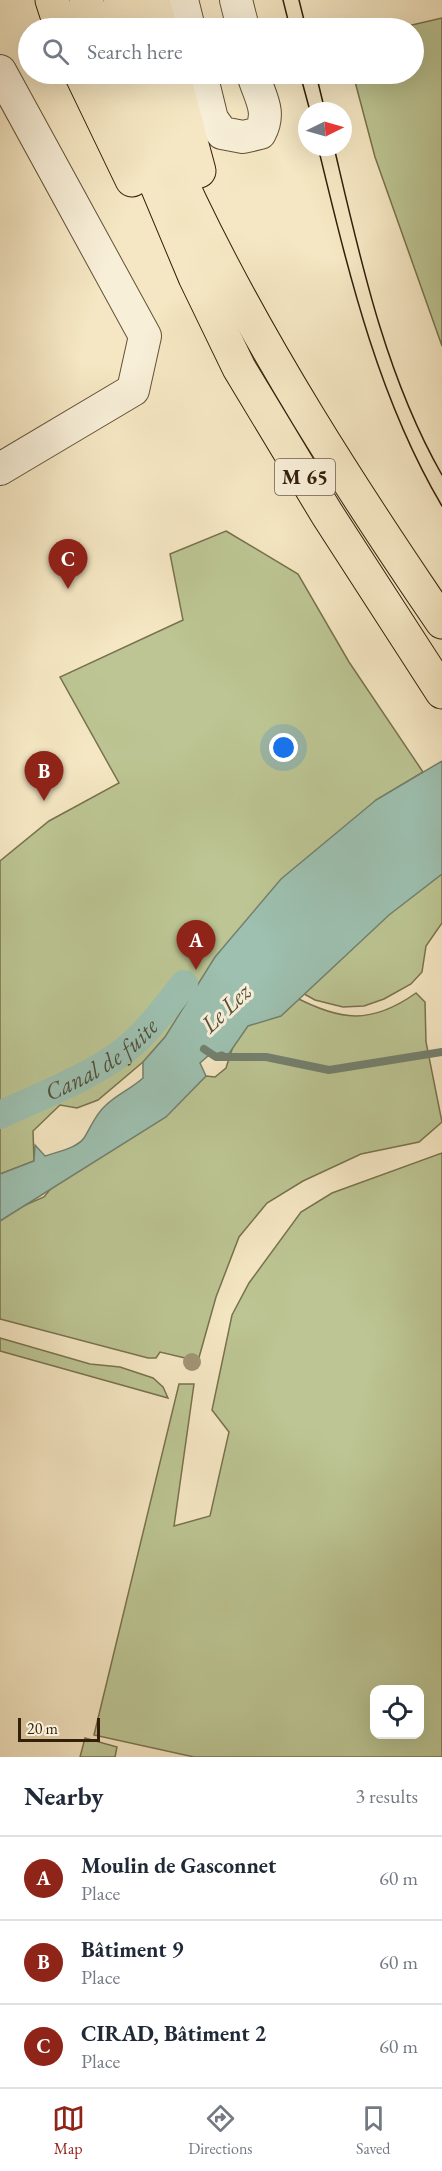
<!DOCTYPE html>
<meta charset="utf-8">
<style>
body{margin:0;font-family:"EB Garamond",serif;background:#f2f2f3;color:#1f2937}
.controls{position:absolute;right:18px;bottom:18px;display:grid;overflow:hidden;border-radius:12px;box-shadow:0 6px 24px #0002}
.controls button{width:54px;height:54px;display:grid;place-items:center;padding:0;border:0;border-bottom:2px solid #e0e1e3;background:#fff;color:#1f2937;font:30px sans-serif}
.compass{position:absolute;left:298px;top:102px;width:54px;height:54px;border-radius:50%;background:#fff;box-shadow:0 6px 24px #0002;rotate:85deg}
.scale{position:absolute;left:18px;bottom:15px;width:82px;box-sizing:border-box;padding-left:6px;border:3px solid #331f0a;border-top:0;font-size:16px;line-height:21px;white-space:nowrap;color:#331f0a;-webkit-text-stroke:4px #f8efd8;paint-order:stroke}
.you{position:absolute;left:284px;top:748px;width:21px;height:21px;margin:-15px;border:4px solid #fff;border-radius:50%;background:#1a73e8;box-shadow:0 0 0 9px #1a73e833}
.badge{display:grid;place-items:center;width:39px;height:39px;border-radius:50%;background:#8f2418;color:#fff;font-size:20px;font-weight:700}
.pin{position:absolute;translate:-50% -50px;filter:drop-shadow(0 2px 3px #0008)}
.pin::after{content:'';position:absolute;top:32px;width:21px;height:18px;background:inherit;clip-path:polygon(0 0,100% 0,50% 100%)}
.list{margin:0;padding:0;list-style:none}
h2{display:flex;justify-content:space-between;align-items:center;height:78px;margin:0;padding:0 24px;font-size:26px}
h2 small{font-size:20px;font-weight:400;color:#747a83}
.list li{display:grid;grid-template-columns:39px 1fr auto;gap:18px;align-items:center;box-sizing:border-box;height:84px;padding:0 24px;border-top:2px solid #e0e1e3}
.list b{display:block;font-size:22px;white-space:nowrap}
.list p{margin:0;font-size:20px;white-space:nowrap;color:#747a83}
.list em{font-size:20px;font-style:normal;color:#747a83}
.icon{flex:none;width:33px;height:33px;fill:none;stroke:currentColor;stroke-width:2;stroke-linecap:round;stroke-linejoin:round}
.map{position:relative;flex:none;width:442px;height:1757px;overflow:hidden}
.search{position:absolute;background:#fff;box-shadow:0 6px 24px #0002;left:18px;right:18px;top:18px;height:66px;display:flex;align-items:center;gap:15px;box-sizing:border-box;padding:0 21px;border-radius:33px;color:#747a83;font-size:22px}
.sheet{height:330px;background:#fff}
nav{display:flex;justify-content:space-around;align-items:center;box-sizing:border-box;height:84px;border-top:2px solid #e0e1e3;background:#fff;font-size:16px;color:#747a83}
nav a{display:grid;justify-items:center;gap:3px}
nav .on{color:#8f2418}
.map>svg:first-child{display:block}
.green{fill:#bcc593;stroke:#78724e;stroke-width:1.5;fill-rule:evenodd}
.water{fill:#9dc0b0;stroke:#73806e;stroke-width:1.5}
.lines{fill:none;stroke-linecap:round;stroke-linejoin:round}
.stream{stroke:#73806e;stroke-width:8}
.canal{stroke:#9dc0b0;stroke-width:28}
.minor-casing{stroke:#645138;stroke-width:34}
.major-casing{stroke:#331f0a;stroke-width:35}
.minor{stroke:#f8efd8;stroke-width:32}
.major{stroke:#f5e7c3;stroke-width:33}
.tram{stroke:#331f0a;stroke-width:1.5}
.tree{fill:#a19474}
.labels{text-anchor:middle;stroke-width:6;stroke-linejoin:round;paint-order:stroke}
.shield{fill:#f8efd8;stroke:#6e5d48;stroke-width:1.5}
.shield-label{font-size:21px;font-weight:bold;fill:#331f0a}
.water-label{font-size:24px;font-style:italic;fill:#534f3c;stroke:#f8efd8}
</style>
<div class="map">
<svg width="442" height="1757" viewBox="0 0 442 1757">
<rect width="100%" height="100%" fill="#f5e7c3"/>
<filter id="stains"><feTurbulence type="fractalNoise" baseFrequency=".00333" numOctaves="4"/><feColorMatrix values="0 0 0 0 .2 0 0 0 0 .09 0 0 0 0 .02 0 0 0 .5 -.17"/></filter>
<radialGradient id="worn" r=".72"><stop offset=".6" stop-color="#630" stop-opacity="0"/><stop offset="1" stop-color="#630" stop-opacity=".3"/></radialGradient>
<g class="green">
<polygon points="442,18 442,346 375,157 353,74 414,74 414,28 399,28"/>
<polygon points="226,531 298,574 349,662 423,772 376,800 143,1062 98,1100 77,1108 60,1105 33,1131 34,1161 0,1174 0,861 49,821 119,783 60,677 183,620 170,554"/>
<polygon points="442,854 442,923 426,946 422,972 411,984 384,999 364,1006 343,1007 315,1000 297,990"/>
<path d="M416 993 425 1002 426 1042 442 1122 419 1142 361 1154 303 1181 267 1203 239 1237 216 1297 198 1361 160 1352 156 1358H148L0 1319V1216L44 1197 83 1150 187 1091 206 1076 215 1077 226 1068 243 1015 293 996C340 1021 371 1025 416 993Z"/>
<path d="M442 1153V1757H194L94 1735 179 1384H194L174 1526 210 1516 229 1432 212 1410 232 1315 249 1283 301 1212 332 1193ZM374 1690H420V1734H374Z"/>
<polygon points="0,1338 90,1364 120,1367 153,1378 163,1387 168,1398 0,1351"/>
<polygon points="85,1738 117,1747 115,1757 80,1757"/>
</g>
<path class="water" d="M442 761V874L389 915 281 1016 248 1026 228 1055 222 1052 208 1056 200 1063 206 1076 166 1117 0 1221V1174L34 1161 35 1145 45 1156C57 1152 77 1148 84 1138 91 1127 95 1115 105 1106 117 1094 131 1089 143 1078V1062L165 1037 215 957 281 879 376 800Z"/>
<g class="lines">
<polyline class="stream" points="204,1049 216,1057 266,1057 329,1070 442,1052"/>
<path class="canal" id="s1" d="M0 1115C36 1098 90 1077 121 1053 146 1035 165 1008 184 984"/>
<defs>
<g id="minor">
<polyline points="182,0 189,28"/>
<polyline points="236,0 243,28"/>
<polyline points="0,71 145,336 133,390 0,469"/>
<path d="M201 74 212 119 222 133 243 137 260 133C272 111 259 96 253 74"/>
</g>
<g id="major">
<polyline points="52,0 61,28"/>
<polyline points="86,0 95,28"/>
<polyline points="120,0 129,28"/>
<polyline points="153,0 160,28"/>
<polyline points="81,74 132,180"/>
<polyline points="110,74 195,277 239,368 327,514 442,692"/>
<path d="M143 74C158 116 171 161 190 201 261 349 350 487 442 622"/>
<polyline points="173,74 199,171"/>
</g>
</defs>
<use href="#minor" class="minor-casing"/>
<use href="#major" class="major-casing"/>
<use href="#minor" class="minor"/>
<use href="#major" class="major"/>
<g class="tram">
<polyline points="283,0 290,28"/>
<polyline points="299,0 306,28"/>
<polyline points="300,74 310,111"/>
<polyline points="316,74 325,111"/>
<path d="M318 147C348 270 377 396 442 506"/>
<path d="M334 147C360 258 385 375 442 475"/>
</g>
</g>
<circle class="tree" cx="192" cy="1362" r="9"/>
<g class="labels">
<rect class="shield" x="275" y="459" width="60" height="36" rx="4.5"/>
<g class="shield-label">
<text x="305" y="484">M 65</text>
</g>
<g class="water-label">
<text transform="translate(226 1008) rotate(-44)" y="8">Le Lez</text>
<text dy="8" stroke="none"><textPath href="#s1" startOffset="116">Canal de fuite</textPath></text>
</g>
</g>
<rect width="100%" height="100%" filter="url(#stains)"/>
<rect width="100%" height="100%" fill="url(#worn)"/>
</svg>
<div class="controls">
<button><svg class="icon" aria-label="locate" viewBox="0 0 24 24"><circle cx="12" cy="12" r="6"/><path d="M12 2v4M12 18v4M2 12h4M18 12h4"/></svg></button>
</div>
<svg class="compass" viewBox="-18 -18 36 36"><path d="M0-13l5 13h-10z" fill="#e53935"/><path d="M0 13l5-13h-10z" fill="#747a83"/></svg>
<div class="scale">20 m</div>
<div class="you"></div>
<div class="pin badge" style="left:196px;top:970px">A</div>
<div class="pin badge" style="left:44px;top:801px">B</div>
<div class="pin badge" style="left:68px;top:589px">C</div>
<div class="search"><svg class="icon" aria-label="search" viewBox="0 0 24 24"><circle cx="10" cy="10" r="6"/><path d="M15 15l6 6"/></svg>Search here</div>
</div>
<section class="sheet">
<h2>Nearby<small>3 results</small></h2>
<ul class="list">
<li><span class="badge">A</span><div><b>Moulin de Gasconnet</b><p>Place</p></div><em>60 m</em></li>
<li><span class="badge">B</span><div><b>Bâtiment 9</b><p>Place</p></div><em>60 m</em></li>
<li><span class="badge">C</span><div><b>CIRAD, Bâtiment 2</b><p>Place</p></div><em>60 m</em></li>
</ul>
</section>
<nav>
<a class="on"><svg class="icon" aria-label="map" viewBox="0 0 24 24"><path d="M3 6l6-2 6 2 6-2v14l-6 2-6-2-6 2zM9 4v14M15 6v14"/></svg>Map</a>
<a><svg class="icon" aria-label="directions" viewBox="0 0 24 24"><path d="M12 3l9 9-9 9-9-9zM9 14v-3h6M13 9l2 2-2 2"/></svg>Directions</a>
<a><svg class="icon" aria-label="saved" viewBox="0 0 24 24"><path d="M7 4h10v16l-5-4-5 4z"/></svg>Saved</a>
</nav>
